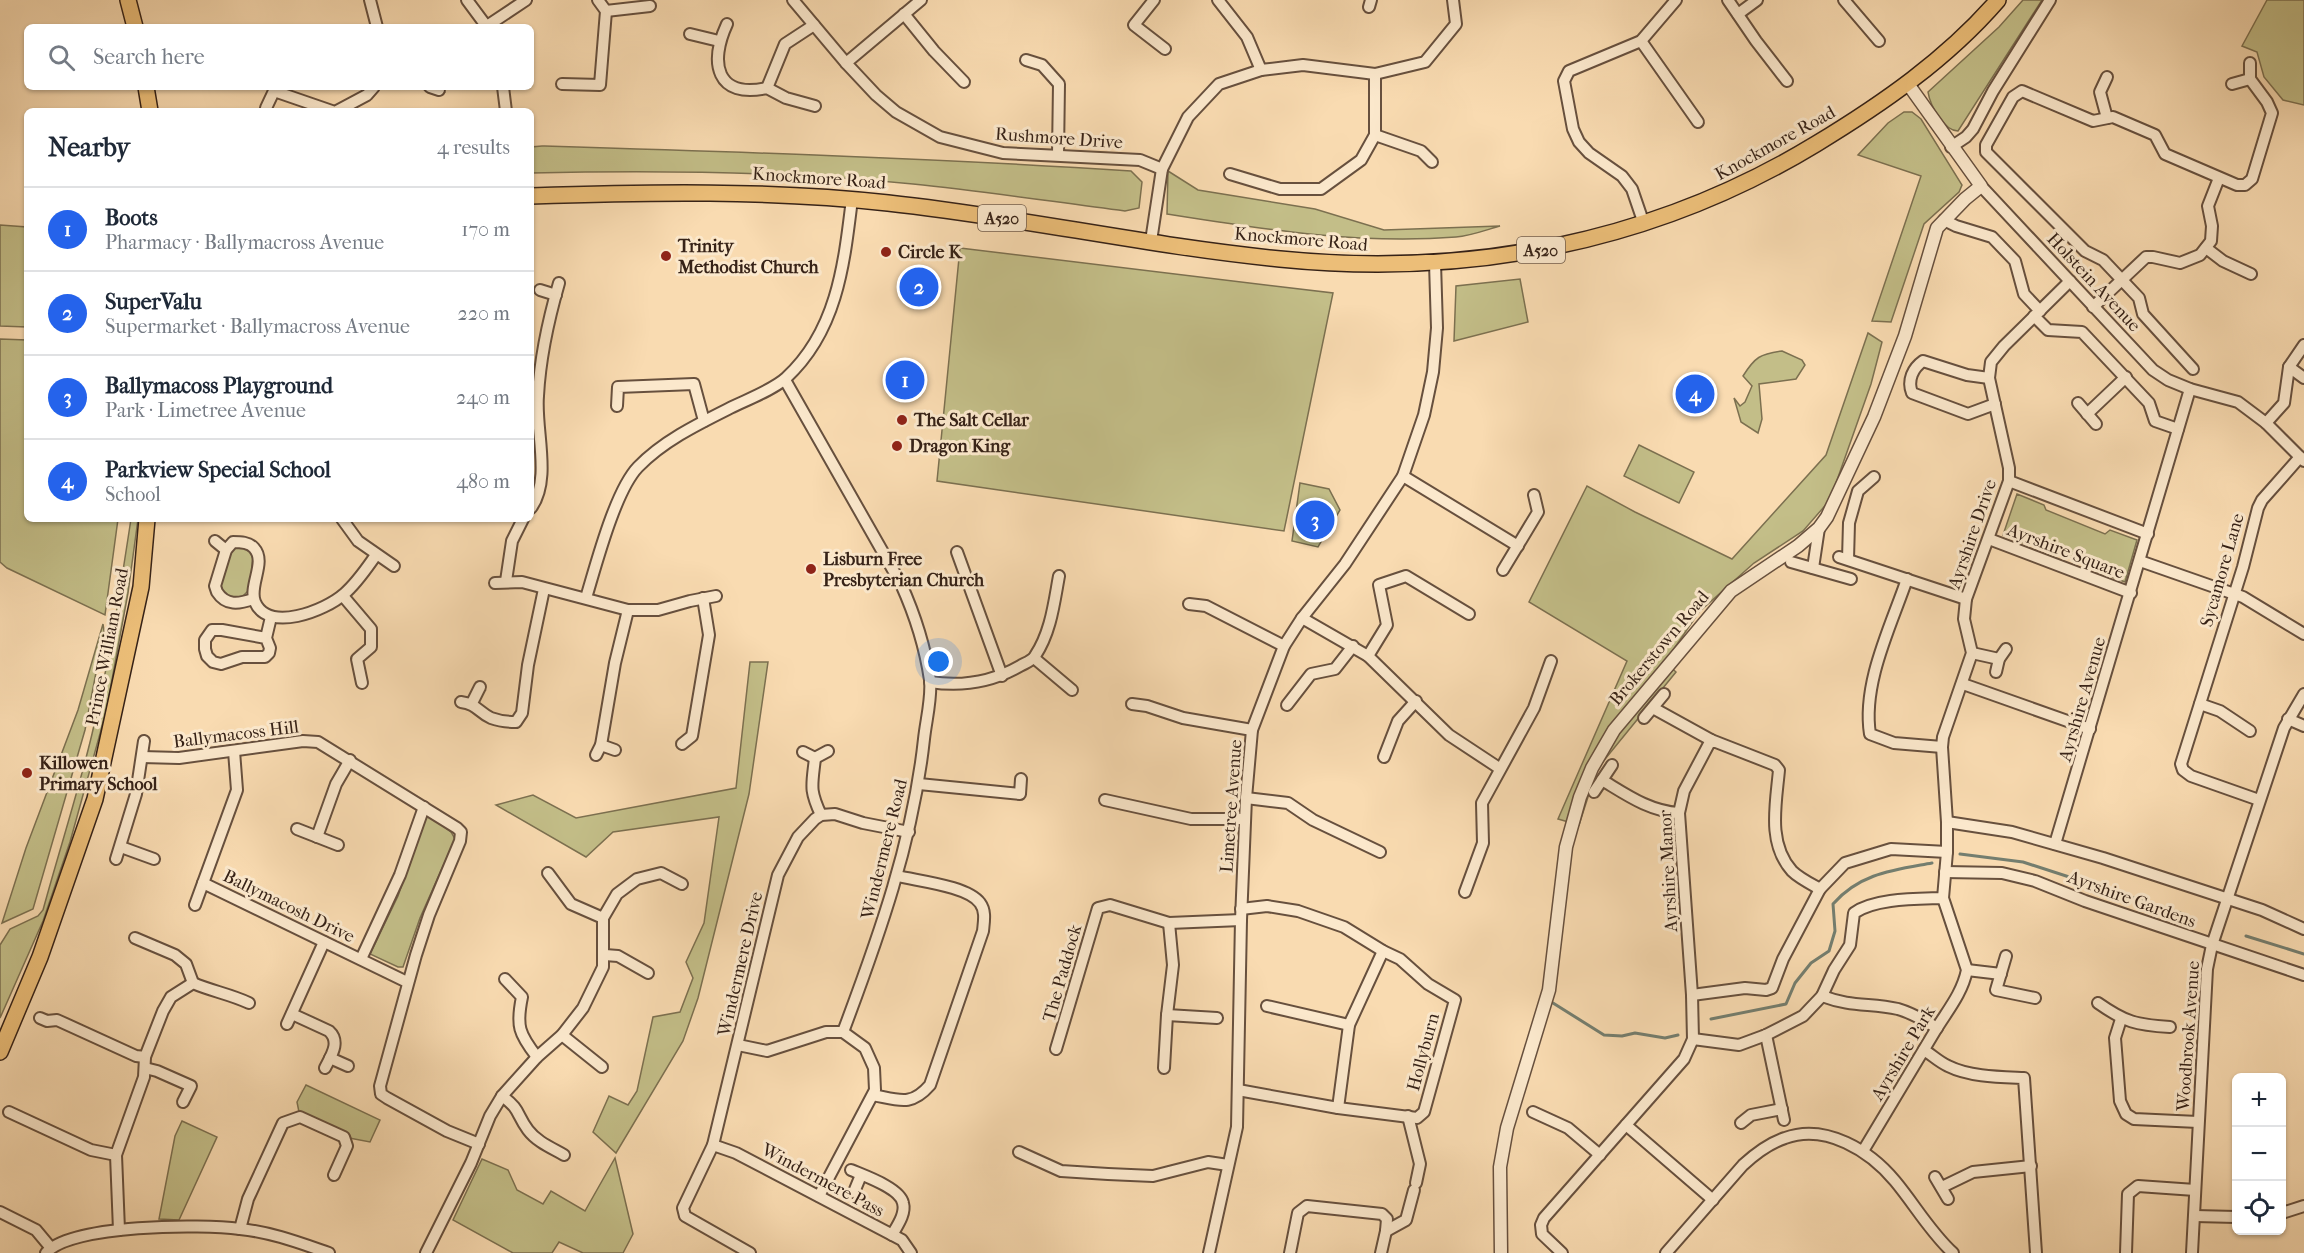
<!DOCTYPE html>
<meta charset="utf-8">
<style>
body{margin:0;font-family:"IM FELL French Canon",serif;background:#f6f6f7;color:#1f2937}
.controls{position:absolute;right:18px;bottom:18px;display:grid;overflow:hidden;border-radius:9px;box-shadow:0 2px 4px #0004}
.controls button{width:54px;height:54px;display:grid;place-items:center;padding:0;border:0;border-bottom:2px solid #e0e1e3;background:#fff;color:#1f2937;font:30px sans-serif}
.you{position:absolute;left:939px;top:662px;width:21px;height:21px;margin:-15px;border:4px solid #fff;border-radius:50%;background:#1a73e8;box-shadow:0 0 0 9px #1a73e833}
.badge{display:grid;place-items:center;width:39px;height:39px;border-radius:50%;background:#2563eb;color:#fff;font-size:20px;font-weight:700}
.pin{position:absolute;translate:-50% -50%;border:3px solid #fff;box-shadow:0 2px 6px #0006}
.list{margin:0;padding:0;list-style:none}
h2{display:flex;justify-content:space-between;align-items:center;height:78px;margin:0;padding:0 24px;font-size:26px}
h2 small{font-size:20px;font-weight:400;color:#747a83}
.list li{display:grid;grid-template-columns:39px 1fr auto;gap:18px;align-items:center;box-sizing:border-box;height:84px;padding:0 24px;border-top:2px solid #e0e1e3}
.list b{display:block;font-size:22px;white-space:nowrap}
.list p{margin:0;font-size:20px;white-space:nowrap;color:#747a83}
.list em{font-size:20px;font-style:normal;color:#747a83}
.icon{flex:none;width:33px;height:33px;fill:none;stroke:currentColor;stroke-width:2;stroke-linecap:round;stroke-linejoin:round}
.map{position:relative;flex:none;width:2304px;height:1253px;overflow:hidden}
.search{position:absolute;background:#fff;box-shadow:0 2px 4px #0004;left:24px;top:24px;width:510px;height:66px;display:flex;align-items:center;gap:15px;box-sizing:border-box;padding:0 21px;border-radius:9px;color:#747a83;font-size:22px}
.panel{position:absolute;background:#fff;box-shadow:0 2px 4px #0004;left:24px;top:108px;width:510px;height:414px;border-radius:9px}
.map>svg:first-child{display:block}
.green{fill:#c3be88;stroke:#7c7050;stroke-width:1.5}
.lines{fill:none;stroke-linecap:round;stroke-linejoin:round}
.stream{stroke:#747e6f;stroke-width:3}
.minor-casing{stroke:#67503e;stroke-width:14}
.tertiary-casing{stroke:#67503e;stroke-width:15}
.primary-casing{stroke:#362217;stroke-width:18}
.minor{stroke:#fbe8cc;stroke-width:10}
.tertiary{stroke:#fbe8cc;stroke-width:12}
.primary{stroke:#ecbe78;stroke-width:15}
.poi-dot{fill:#8f2418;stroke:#fbe8cc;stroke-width:2}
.labels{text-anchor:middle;stroke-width:6;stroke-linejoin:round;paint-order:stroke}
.shield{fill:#fbe8cc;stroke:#715d4d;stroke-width:1.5}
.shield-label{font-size:16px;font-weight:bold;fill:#362217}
.street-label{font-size:18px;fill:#362217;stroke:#fbe8cc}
.poi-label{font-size:18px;font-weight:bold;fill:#362217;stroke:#fbe8cc;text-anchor:start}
</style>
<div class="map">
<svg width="2304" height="1253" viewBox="0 0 2304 1253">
<rect width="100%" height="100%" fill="#f9dbb1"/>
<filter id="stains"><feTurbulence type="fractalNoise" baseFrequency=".00333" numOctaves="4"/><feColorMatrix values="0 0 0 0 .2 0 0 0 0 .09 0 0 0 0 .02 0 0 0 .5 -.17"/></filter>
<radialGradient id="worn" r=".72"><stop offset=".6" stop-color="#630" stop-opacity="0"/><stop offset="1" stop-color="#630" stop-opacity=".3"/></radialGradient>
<g class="green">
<path d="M2023 0H2042L1958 131C1944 131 1930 105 1928 92L1999 27Z"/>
<polygon points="2267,0 2304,0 2304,105 2283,100 2264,77 2257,52 2242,46"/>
<polygon points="1904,112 1912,112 1921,119 1962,185 1959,192 1924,224 1891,322 1872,321 1921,176 1858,155 1888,123"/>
<path d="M542 146C738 152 935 158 1131 171L1142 182 1139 208 1125 211C1054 202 984 191 913 184 786 171 658 170 531 173V147Z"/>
<path d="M1168 171 1198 190 1315 209 1384 230 1500 226C1486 230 1470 236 1456 237 1359 245 1262 229 1167 214Z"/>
<polygon points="0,225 27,227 27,327 0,326"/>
<polygon points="960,248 1333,293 1284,531 937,481"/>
<polygon points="1520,279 1528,322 1454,341 1456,286"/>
<polygon points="1868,333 1882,342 1871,384 1830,500 1803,531 1754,563 1699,612 1665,662 1676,672 1597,769 1579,825 1558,819 1627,661 1529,602 1587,486 1635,512 1732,559 1826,455"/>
<polygon points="0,339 27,340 27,519 118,519 105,615 7,568 0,562"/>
<path d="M1782 351 1802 360 1805 365 1796 379 1759 384 1762 419 1758 433 1741 422 1734 398 1740 406 1745 402 1752 386 1743 376C1755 357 1760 354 1782 351Z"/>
<polygon points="1639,445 1694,472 1679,503 1624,476"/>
<polygon points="1300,483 1329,489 1340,510 1318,547 1292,541"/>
<polygon points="2017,494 2044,505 2046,510 2105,534 2110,530 2137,540 2125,582 2095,571 2090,564 2034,543 2028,545 2003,535"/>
<path d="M131 519H138L128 593 106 712 70 842 43 921 0 1018V945L10 929 38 916 43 910C59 851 78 793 92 734 109 663 120 591 131 519Z"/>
<path d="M235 546C244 546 248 549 253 556L250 589 239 600 224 595C215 581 225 557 235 546Z"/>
<polygon points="103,624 104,631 85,730 33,909 2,923 26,848 78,710"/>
<polygon points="750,662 768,662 749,794 698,998 683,1041 616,1153 593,1132 609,1096 628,1105 637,1091 653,1017 680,1012 693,978 686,962 704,923 719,817 613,832 586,857 496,805 533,795 576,818 736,788"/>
<polygon points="430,816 451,832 455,839 420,918 403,967 398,967 370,954 398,896 425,818"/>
<polygon points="306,1085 380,1120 370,1142 344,1137 300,1117 297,1102"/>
<polygon points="182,1121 217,1137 179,1220 159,1219 175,1136"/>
<polygon points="615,1158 633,1234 623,1253 583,1253 559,1242 552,1253 513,1253 453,1220 482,1159 508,1170 517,1190 543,1204 551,1191 585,1211"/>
</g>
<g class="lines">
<g class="stream">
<polyline points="1960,854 2023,862 2186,915"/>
<polyline points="2246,936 2304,954"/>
<polyline points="1553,1003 1604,1035 1622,1036 1635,1033 1665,1038 1678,1035"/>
<path d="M1711 1019 1786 1004 1795 983 1811 963 1829 951 1835 931 1833 904C1860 873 1894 870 1932 863"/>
</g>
<defs>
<g id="minor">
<polyline points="370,0 377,27"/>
<polyline points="467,0 487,27"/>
<polyline points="793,0 846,63 876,95 896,112 940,137 1003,153 1140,160 1162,169"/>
<polyline points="1154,0 1134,25 1165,49"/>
<polyline points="1218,0 1247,37 1261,70"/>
<polyline points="1728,0 1756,41 1787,81"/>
<polyline points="1844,0 1879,41"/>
<polyline points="1369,7 1371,0"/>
<polyline points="606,11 650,6"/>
<polyline points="904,14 934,51 964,82"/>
<polyline points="1738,14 1757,0"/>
<path d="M727 24C709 63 716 99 767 88L786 98 815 106"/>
<polyline points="487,26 526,0"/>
<polyline points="690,34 719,41"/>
<polyline points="1641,41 1698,122"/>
<polyline points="1026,60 1042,65 1059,84 1058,154"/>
<polyline points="846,63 921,0"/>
<polyline points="2107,77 2100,92 2107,118"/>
<polyline points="562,84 600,85 606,11 598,0"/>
<polyline points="2232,84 2250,79"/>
<polyline points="430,87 439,90"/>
<polyline points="503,87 506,111"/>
<polyline points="767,88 785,44 814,25"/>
<polyline points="266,108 274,91 332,111"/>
<polyline points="337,111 367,95 374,87"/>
<polyline points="1375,135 1421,151 1432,162"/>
<polyline points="1951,147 1966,137 1973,129 1993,91 2050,0"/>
<polyline points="1230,174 1280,189 1321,189 1361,160 1375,135 1375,74"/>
<polyline points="1981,186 2153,370 2168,380 2190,389 2238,402 2266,423 2304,461"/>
<polyline points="1944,220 1956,226 1992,237 2015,261 2024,294 2040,311"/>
<polyline points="1644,224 1632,189 1622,176 1589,153 1579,142 1573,129 1564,81 1569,71 1641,41 1676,0"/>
<polyline points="1151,241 1162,169 1188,117 1219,84 1261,70 1303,65 1375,74 1425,62 1456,24 1453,0"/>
<polyline points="2206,248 2223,261 2251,274"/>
<polyline points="540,290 556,295"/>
<polyline points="2093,307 2146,257 2153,257 2180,263 2200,255 2211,241 2212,226 2208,206 2219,178"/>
<polyline points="2034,316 2048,330 2082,332 2149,403 2155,421 2178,429"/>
<polyline points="2289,367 2304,378"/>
<polyline points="2193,369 2143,314 2139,298 2103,260 2085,251 1986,152 1986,145 2013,97 2022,91 2093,121 2113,117 2155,135 2165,154 2237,185 2245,185 2252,179 2272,113 2267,102 2250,79 2250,63"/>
<path d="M1989 378 1967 375 1923 361C1913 368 1907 380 1912 393L1968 414 1995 404"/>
<path d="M785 380 901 584C915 615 925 646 930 680 932 698 926 720 924 739 913 841 879 936 843 1032"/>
<polyline points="2078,403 2096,424"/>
<polyline points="617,406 618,387 694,384 704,421"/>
<polyline points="2087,414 2126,377"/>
<polyline points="2266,423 2284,403 2289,367 2304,345"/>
<polyline points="1403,476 1518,546"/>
<polyline points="2009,481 2148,534"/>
<path d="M531 508C552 479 535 430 538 396 540 357 548 321 559 283"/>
<polyline points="342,519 358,541 394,566"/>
<polyline points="1989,539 2131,593"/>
<polyline points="215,541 226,550"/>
<polyline points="957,552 1002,676"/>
<polyline points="1839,557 1966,599"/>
<polyline points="1848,559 1849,523 1858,491 1874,477"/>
<polyline points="2140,561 2243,597 2304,634"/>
<polyline points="1791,562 1851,579"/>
<polyline points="1813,568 1819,528"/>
<polyline points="1503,570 1538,512 1534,495"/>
<path d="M1907 579C1891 626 1862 683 1870 734L1894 743 1942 747"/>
<polyline points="506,581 512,541 523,519"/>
<polyline points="495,583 522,582 628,610 658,610 690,601 716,596"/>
<polyline points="343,596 371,629 371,647 357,659 362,683"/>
<path d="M586 598C596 565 615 491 638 467 663 441 698 424 730 408 746 400 773 390 786 378 837 331 844 265 852 199"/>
<path d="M253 599C239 604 226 606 217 592L215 586 226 550 233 542C240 542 249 542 254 548 267 562 248 586 255 602 268 633 325 611 344 594 357 583 366 569 376 555"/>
<polyline points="1189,604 1206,606 1284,646"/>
<polyline points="1302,618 1368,656 1449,735 1499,768"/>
<polyline points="266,638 222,630 212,630 205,640 205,649 207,656 213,662 221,664 242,657 265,657 269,653 270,648 266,638 271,617"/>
<polyline points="1972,653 1999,659"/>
<polyline points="1368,656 1387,625 1379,585 1406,576 1469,614"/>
<polyline points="1034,658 1072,690"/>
<polyline points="1996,672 1999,659 2006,649"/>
<path d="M930 682C962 687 992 682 1020 666 1025 663 1032 661 1035 656 1051 632 1054 603 1059 576"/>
<polyline points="1963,684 2090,729"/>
<path d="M461 702C477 704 478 712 491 718 499 721 508 722 516 722L522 713 528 665 544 589"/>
<polyline points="472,703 480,687"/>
<polyline points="1132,704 1147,706 1183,718 1252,730"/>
<polyline points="2200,704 2220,711 2250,731"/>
<polyline points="1287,705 1311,674 1335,669 1353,646"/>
<polyline points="1653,708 1711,740"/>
<polyline points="1644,718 1664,694"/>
<polyline points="2288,719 2304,726"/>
<polyline points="682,744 692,736 709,635 703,598"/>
<polyline points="601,745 615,750"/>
<polyline points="803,752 815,758 828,751"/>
<polyline points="596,755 601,745 615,663 628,610"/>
<polyline points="142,757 179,758 303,741 318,742 457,828 461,832 460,841 429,915 416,955 380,1086 381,1094 387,1098 447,1131 479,1144"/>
<polyline points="1384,757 1398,721 1416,701"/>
<path d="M815 758C812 786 809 789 821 815"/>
<path d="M1602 780C1627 795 1649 811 1679 813"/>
<polyline points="919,784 1020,794 1021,779"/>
<polyline points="1594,792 1612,765"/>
<polyline points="1246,798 1288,803 1313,820 1380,852"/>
<polyline points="1105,800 1191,819 1245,819"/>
<polyline points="2259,800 2191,776 2183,770 2181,764 2243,567 2258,508 2262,500 2300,457"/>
<polyline points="1947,822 2012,832 2103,858 2262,910 2304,929"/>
<polyline points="297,829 338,845"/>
<polyline points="317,837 336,784 350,760"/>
<polyline points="2055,844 2190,389"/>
<polyline points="121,847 154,859"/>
<polyline points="116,859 136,794 144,741"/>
<polyline points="1945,872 2002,873 2035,881 2085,901 2304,975"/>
<polyline points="548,873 571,904 603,918"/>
<polyline points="203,883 407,982"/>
<polyline points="1465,892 1483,843 1482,803 1534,708 1551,661"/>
<polyline points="195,905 237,790 234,751"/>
<polyline points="135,938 175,955 186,964 193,983"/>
<polyline points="605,955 618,956 648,973"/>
<polyline points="2006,956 1996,990 2035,998"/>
<polyline points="361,959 400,875 424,807"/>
<polyline points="1967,970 2001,974"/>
<path d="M505 979 522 997C516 1026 519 1034 537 1057"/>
<polyline points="1692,995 1745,988 1766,990 1772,988 1783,959 1820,889 1845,863 1891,849 1947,852"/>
<path d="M1822 996C1851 1007 1870 1003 1898 1009 1912 1013 1924 1020 1937 1028"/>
<path d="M2098 1003C2125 1022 2136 1025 2170 1027"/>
<polyline points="1267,1006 1349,1025"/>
<path d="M292 1014 329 1031C341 1042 331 1056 325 1068"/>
<polyline points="1167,1015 1217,1018"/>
<polyline points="40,1018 47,1021 57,1020 136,1056 145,1057"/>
<polyline points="2121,1019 2115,1038 2120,1101 2126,1114 2134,1119 2198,1122"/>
<polyline points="287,1024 324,942"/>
<polyline points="562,1035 602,1067"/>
<polyline points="1766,1035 1784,1120"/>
<path d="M1693 1039 1739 1045 1766 1035 1803 1016 1822 996 1834 970 1850 945 1854 913C1875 898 1917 899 1943 898"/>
<polyline points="738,1045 767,1051 826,1032 843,1032 865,1048 874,1068 875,1090 819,1196"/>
<polyline points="1056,1049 1098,908 1110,905 1169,923 1241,920"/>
<path d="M1924 1050C1932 1055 1939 1062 1948 1066 1970 1077 2000 1077 2024 1078L2036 1253"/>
<polyline points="330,1058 348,1066"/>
<polyline points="145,1068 157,1071 191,1086 183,1102"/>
<polyline points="1164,1068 1167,1015 1173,965 1169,923"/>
<polyline points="1238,1090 1338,1108 1417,1118 1424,1112 1455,1000 1428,984 1400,959 1383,951 1344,927 1298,911 1267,906 1241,909"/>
<path d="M873 1095C899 1100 911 1107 930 1085L983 931C984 921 986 911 980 903 968 886 918 881 898 876"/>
<path d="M502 1096C521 1110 516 1114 528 1130 537 1142 552 1148 564 1155"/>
<polyline points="1338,1108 1349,1025 1383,951"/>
<polyline points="9,1112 91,1150 116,1155"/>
<polyline points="1533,1112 1568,1128 1600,1155"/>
<polyline points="1408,1116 1420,1164 1416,1183"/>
<polyline points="1741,1123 1751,1115 1782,1109"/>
<polyline points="1626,1125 1713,1200"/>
<polyline points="713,1145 736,1153 902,1240 911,1253"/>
<path d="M1863 1151C1887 1111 1911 1071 1935 1031 1947 1011 1962 994 1967 970L1943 898 1947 852V822L1942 747 1943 737 1972 653 1964 619 1966 599 2009 481V468L1989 378 1991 362 2004 346 2070 281"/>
<polyline points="1019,1152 1061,1171 1108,1174 1153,1176 1208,1162 1228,1165"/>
<path d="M851 1170C865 1176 900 1188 903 1203 906 1214 897 1226 892 1235"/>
<polyline points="1935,1177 1948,1199"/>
<polyline points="1942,1187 1973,1172 2031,1166"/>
<polyline points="854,1192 861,1175"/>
<polyline points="0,1212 36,1230 51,1248"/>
<polyline points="2282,1213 2304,1206"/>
<polyline points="2195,1216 2236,1217"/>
<polyline points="240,1229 248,1199 283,1123 300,1117 344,1137 347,1146 334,1175"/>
<path d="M119 1230 116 1155 144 1077 145 1057 163 1011 171 997 193 983C211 991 230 994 249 1003"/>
<polyline points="1386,1231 1406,1220 1414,1190"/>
<path d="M46 1253C71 1224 202 1224 240 1229 271 1232 300 1243 329 1253"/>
<polyline points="426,1253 471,1163 490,1116 502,1096 537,1057 562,1035 583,1008 603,967 603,918 617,894 637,879 661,873 682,884"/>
<polyline points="750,1253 685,1216 683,1208 713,1145 778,875 798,837 815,819 821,815 835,814 863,823 909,832"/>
<polyline points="1209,1253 1237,1127 1241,920 1246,798 1252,730 1284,646 1302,618 1345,564 1403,476 1424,415 1433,372 1437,328 1435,263"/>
<polyline points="1290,1253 1298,1213 1307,1206 1382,1214 1387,1219 1386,1231 1381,1253"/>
<path d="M1562 1253 1542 1234 1541 1225 1544 1218 1684 1059 1693 1039 1692 995 1679 813 1684 791 1711 740 1775 765 1779 770C1776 804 1767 843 1792 871 1799 878 1811 884 1820 889"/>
<path d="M1666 1253 1743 1165C1755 1154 1770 1143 1785 1138 1826 1123 1870 1151 1895 1181 1915 1205 1930 1232 1953 1253"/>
<polyline points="2126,1253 2128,1194 2138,1186 2195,1190"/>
<polyline points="2192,1253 2207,969 2212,945 2284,728 2304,694"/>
</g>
<polyline id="tertiary" points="1501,1253 1500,1167 1507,1128 1549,990 1566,847 1580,797 1592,768 1614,730 1731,591 1798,546 1819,528 1827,517 1874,417 1905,336 1937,228 1965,199 1981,186 1908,84"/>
<g id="primary">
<polyline points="128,0 135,27"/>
<polyline points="146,87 150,111"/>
<path d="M531 196C650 192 769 190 888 203 1019 217 1148 246 1280 259 1469 278 1653 243 1816 144 1882 104 1947 59 1998 0"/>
<polyline points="0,1052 40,957 95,799 141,587 147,519"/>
</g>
</defs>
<use href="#minor" class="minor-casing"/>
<use href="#tertiary" class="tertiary-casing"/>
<use href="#primary" class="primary-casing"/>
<use href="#minor" class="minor"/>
<use href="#tertiary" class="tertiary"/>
<use href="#primary" class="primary"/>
</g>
<g class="poi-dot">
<circle cx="886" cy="252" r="6"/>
<circle cx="666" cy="256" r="6"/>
<circle cx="902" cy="420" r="6"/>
<circle cx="897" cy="446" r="6"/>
<circle cx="811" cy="569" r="6"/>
<circle cx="27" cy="773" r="6"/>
</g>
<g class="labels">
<g class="shield">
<rect x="978" y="205" width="48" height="26" rx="4.5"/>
<rect x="1517" y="237" width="48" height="26" rx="4.5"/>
</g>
<g class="shield-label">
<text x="1002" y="224">A520</text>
<text x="1541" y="256">A520</text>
</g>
<g class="street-label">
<text transform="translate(1059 138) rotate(4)" y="6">Rushmore Drive</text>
<text transform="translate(1775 143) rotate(-29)" y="6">Knockmore Road</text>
<text transform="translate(819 178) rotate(4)" y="6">Knockmore Road</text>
<text transform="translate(1301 239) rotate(5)" y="6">Knockmore Road</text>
<text transform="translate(2094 282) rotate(47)" y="6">Holstein Avenue</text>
<text transform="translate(1972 534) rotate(-71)" y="6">Ayrshire Drive</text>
<text transform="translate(2066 551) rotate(21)" y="6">Ayrshire Square</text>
<text transform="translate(2222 570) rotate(-74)" y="6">Sycamore Lane</text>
<text transform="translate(107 647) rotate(-79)" y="6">Prince William Road</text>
<text transform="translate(1659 648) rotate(-50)" y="6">Brokerstown Road</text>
<text transform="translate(2082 699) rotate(-74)" y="6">Ayrshire Avenue</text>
<text transform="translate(236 734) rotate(-7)" y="6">Ballymacoss Hill</text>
<text transform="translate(1231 806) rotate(-86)" y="6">Limetree Avenue</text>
<text transform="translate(884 849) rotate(-76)" y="6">Windermere Road</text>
<text transform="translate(1668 871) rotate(-93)" y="6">Ayrshire Manor</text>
<text transform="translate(2132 899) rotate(20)" y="6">Ayrshire Gardens</text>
<text transform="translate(289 906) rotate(26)" y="6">Ballymacosh Drive</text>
<text transform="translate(740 964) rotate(-77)" y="6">Windermere Drive</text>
<text transform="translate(1062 973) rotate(-74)" y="6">The Paddock</text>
<text transform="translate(2188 1036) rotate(-86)" y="6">Woodbrook Avenue</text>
<text transform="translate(1423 1052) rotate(-75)" y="6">Hollyburn</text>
<text transform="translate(1903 1053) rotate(-59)" y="6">Ayrshire Park</text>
<text transform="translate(823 1180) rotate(28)" y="6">Windermere Pass</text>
</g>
<g class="poi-label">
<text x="678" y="252">Trinity<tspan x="678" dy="21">Methodist Church</tspan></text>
<text x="898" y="258">Circle K</text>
<text x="914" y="426">The Salt Cellar</text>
<text x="909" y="452">Dragon King</text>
<text x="823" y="565">Lisburn Free<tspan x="823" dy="21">Presbyterian Church</tspan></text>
<text x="39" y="769">Killowen<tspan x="39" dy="21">Primary School</tspan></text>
</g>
</g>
<rect width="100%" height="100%" filter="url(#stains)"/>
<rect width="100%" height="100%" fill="url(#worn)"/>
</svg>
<div class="controls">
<button>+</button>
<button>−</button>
<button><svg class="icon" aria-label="locate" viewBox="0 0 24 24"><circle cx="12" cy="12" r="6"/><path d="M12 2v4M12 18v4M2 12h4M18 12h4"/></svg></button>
</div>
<div class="you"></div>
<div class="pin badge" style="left:905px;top:380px">1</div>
<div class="pin badge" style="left:919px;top:287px">2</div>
<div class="pin badge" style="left:1315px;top:520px">3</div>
<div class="pin badge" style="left:1695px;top:394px">4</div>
<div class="search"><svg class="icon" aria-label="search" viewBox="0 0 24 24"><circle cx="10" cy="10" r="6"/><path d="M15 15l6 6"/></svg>Search here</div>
<section class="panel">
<h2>Nearby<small>4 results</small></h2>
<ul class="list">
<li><span class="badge">1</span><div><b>Boots</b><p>Pharmacy · Ballymacross Avenue</p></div><em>170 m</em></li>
<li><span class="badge">2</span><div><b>SuperValu</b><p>Supermarket · Ballymacross Avenue</p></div><em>220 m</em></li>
<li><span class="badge">3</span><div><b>Ballymacoss Playground</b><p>Park · Limetree Avenue</p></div><em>240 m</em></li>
<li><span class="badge">4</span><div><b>Parkview Special School</b><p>School</p></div><em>480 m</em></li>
</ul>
</section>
</div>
